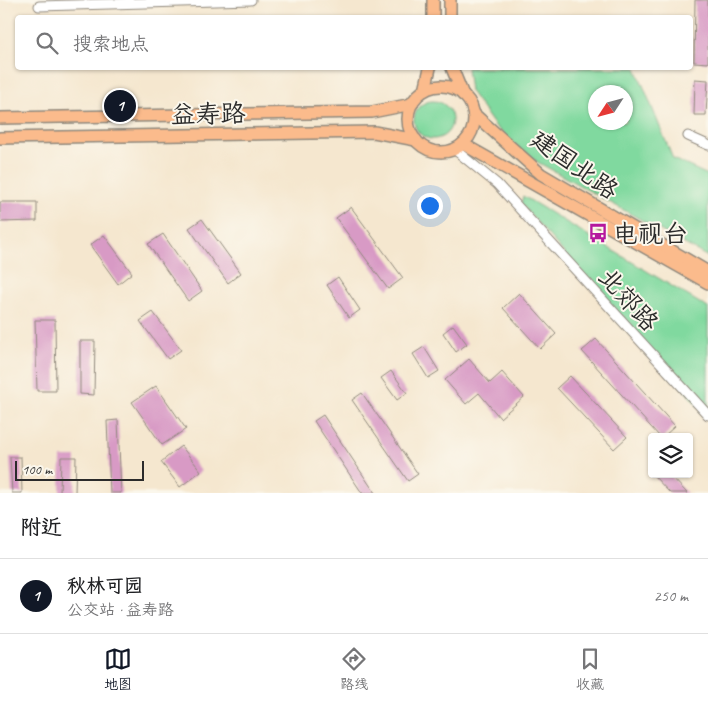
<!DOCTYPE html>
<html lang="zh">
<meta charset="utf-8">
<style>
body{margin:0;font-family:Caveat,"LXGW WenKai TC",sans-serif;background:#f2f2f2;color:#202124}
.controls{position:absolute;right:15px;bottom:15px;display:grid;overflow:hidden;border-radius:5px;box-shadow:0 1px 4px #0004}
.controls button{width:45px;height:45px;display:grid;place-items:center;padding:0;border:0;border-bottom:1px solid #e0e0e0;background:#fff;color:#202124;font:25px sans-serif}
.compass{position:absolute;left:588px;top:85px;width:45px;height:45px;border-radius:50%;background:#fff;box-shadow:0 1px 4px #0004;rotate:234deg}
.scale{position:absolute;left:15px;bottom:12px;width:129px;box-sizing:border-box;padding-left:5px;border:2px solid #2b2b2b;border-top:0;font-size:14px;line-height:18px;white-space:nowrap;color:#2b2b2b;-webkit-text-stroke:4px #fbf7ec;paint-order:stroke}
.you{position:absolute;left:429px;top:205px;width:18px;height:18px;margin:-12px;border:4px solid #fff;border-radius:50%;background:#1a73e8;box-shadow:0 0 0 8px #1a73e833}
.badge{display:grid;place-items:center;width:32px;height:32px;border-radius:50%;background:#111827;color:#fff;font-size:16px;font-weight:700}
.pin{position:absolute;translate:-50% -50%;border:2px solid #fff;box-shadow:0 1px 5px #0006}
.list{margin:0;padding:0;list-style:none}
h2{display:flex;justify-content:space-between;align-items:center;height:65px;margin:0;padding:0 20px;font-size:21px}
h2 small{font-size:16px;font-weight:400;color:#757577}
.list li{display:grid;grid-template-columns:32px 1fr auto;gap:15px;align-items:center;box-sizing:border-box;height:75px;padding:0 20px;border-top:1px solid #e0e0e0}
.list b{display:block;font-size:19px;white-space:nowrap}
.list p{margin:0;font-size:16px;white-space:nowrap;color:#757577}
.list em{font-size:16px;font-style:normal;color:#757577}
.icon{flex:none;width:28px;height:28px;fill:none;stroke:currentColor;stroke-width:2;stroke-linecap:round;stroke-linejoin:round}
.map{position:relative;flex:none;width:708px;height:493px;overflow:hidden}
.search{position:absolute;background:#fff;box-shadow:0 1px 4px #0004;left:15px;right:15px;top:15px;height:55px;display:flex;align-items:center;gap:12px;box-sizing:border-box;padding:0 18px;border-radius:5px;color:#757577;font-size:19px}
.sheet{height:140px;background:#fff}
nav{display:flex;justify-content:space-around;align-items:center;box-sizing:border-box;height:70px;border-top:1px solid #e0e0e0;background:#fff;font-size:14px;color:#757577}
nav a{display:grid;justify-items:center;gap:2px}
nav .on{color:#111827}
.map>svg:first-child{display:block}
.green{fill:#80d99f;stroke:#568265;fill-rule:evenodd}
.building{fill:#d89ac5}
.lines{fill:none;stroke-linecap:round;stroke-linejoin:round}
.minor-casing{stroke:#90897d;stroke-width:11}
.major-casing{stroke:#90897d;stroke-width:14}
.minor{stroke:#fff;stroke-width:9}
.major{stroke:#fbbb8c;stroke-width:11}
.labels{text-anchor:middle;stroke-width:4;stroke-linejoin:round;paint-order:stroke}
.street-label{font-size:25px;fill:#2b2b2b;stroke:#fbf7ec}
.poi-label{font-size:25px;fill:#2b2b2b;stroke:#fbf7ec;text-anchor:start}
</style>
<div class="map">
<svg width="708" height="493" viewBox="0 0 708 493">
<rect width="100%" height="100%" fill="#fbf7ec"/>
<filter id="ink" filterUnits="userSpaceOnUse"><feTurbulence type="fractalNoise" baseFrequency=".02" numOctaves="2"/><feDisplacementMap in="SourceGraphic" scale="10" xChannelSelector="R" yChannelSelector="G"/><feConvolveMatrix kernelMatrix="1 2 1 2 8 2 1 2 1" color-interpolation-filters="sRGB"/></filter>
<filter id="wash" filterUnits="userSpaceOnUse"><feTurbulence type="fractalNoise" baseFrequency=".0096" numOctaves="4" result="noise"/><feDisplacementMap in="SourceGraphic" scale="20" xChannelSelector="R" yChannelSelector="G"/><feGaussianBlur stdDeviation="1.12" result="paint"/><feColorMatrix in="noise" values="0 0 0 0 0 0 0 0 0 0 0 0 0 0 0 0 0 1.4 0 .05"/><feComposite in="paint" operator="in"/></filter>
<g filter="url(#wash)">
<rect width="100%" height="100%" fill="#f5e7cf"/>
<g class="green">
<path d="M467 68H636L673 159 708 175V257L525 155 495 126 470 91ZM596 92H626V122H596Z"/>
<circle cx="433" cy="120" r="19"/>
<polygon points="523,196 708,308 708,417 521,204"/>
</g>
<g id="blocks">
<g class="building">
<polygon points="695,0 708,0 708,63 694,62"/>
<polygon points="695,79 708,80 706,115 694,115"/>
<polygon points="0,202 37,202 37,221 0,222"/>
<polygon points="351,207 403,278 388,289 336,218"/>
<polygon points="202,219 241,273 228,283 189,228"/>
<polygon points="163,234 202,291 188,301 148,244"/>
<polygon points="104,235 132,273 118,284 90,245"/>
<polygon points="338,277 360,310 349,318 327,285"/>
<polygon points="519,293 556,334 540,349 503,308"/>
<polygon points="153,312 181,350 168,359 140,321"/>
<polygon points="35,320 55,320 56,391 37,391"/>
<polygon points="453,325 467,344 456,352 443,333"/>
<polygon points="596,339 675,426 663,437 660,437 582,351"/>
<polygon points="80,341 95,341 94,395 80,394"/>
<polygon points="424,347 439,371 428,378 413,354"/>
<polygon points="469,359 490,383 502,372 524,397 500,418 479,393 466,404 445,380"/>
<polygon points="391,371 407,393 397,400 381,378"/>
<polygon points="570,376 627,437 614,449 557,388"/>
<polygon points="156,386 186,429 162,445 132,402"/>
<polygon points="362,393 418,474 408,481 352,400"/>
<polygon points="323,415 375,493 362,493 314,421"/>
<polygon points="118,420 121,493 110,493 107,421"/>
<polygon points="181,446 201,471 180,487 161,462"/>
<polygon points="10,457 21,457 22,493 12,493"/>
<polygon points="61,457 76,457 75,493 60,493"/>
<polygon points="652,474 669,474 687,493 670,493"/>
</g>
</g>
</g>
<g filter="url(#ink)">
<use href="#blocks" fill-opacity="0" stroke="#90897d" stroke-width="1"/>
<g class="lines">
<defs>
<g id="minor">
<polyline points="39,6 251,0"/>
<polyline points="688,136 708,145"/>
<polyline points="454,149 497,184 708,415"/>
</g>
<g id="major">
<polyline points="433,18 433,0"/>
<polyline points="450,18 450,0"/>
<polyline points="452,68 463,95"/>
<circle cx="441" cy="119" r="33"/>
<polyline points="425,90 430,68"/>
<polyline points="474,114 541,174 708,272"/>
<polyline points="0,118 372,112 412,104"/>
<polyline points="0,138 374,132 416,140"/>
<polyline points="463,144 708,283"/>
</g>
</defs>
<use href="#minor" class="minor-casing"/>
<use href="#major" class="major-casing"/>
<use href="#minor" class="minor"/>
<use href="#major" class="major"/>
</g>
</g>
<defs>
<symbol id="bus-bare" viewBox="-9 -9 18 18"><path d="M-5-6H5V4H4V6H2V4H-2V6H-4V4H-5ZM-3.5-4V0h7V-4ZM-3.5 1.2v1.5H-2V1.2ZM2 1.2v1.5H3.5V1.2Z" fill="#b5179e" stroke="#fbf7ec" stroke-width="2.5" paint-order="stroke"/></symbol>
</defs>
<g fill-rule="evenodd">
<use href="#bus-bare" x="584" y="219" width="28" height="28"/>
</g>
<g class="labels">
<g class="street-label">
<text transform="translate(208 113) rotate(-1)" y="9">益寿路</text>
<text transform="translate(575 164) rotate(35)" y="9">建国北路</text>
<text transform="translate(629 299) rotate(48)" y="9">北郊路</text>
</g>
<g class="poi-label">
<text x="613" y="242">电视台</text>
</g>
</g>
</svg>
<div class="controls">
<button><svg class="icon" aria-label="layers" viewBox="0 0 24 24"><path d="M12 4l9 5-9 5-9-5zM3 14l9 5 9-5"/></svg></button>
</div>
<svg class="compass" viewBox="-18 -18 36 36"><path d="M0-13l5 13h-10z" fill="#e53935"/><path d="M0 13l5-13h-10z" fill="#757577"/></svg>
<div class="scale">100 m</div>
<div class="you"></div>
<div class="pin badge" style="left:120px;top:106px">1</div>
<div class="search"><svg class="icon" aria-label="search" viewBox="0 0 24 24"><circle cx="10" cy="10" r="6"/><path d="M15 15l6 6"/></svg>搜索地点</div>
</div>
<section class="sheet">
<h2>附近<small></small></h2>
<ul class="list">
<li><span class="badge">1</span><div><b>秋林可园</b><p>公交站 · 益寿路</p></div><em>250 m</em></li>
</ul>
</section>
<nav>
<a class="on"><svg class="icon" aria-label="map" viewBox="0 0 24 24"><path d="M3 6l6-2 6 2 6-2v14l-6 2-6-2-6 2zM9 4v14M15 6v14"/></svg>地图</a>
<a><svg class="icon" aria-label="directions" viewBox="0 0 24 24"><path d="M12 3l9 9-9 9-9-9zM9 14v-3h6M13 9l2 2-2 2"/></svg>路线</a>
<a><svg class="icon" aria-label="saved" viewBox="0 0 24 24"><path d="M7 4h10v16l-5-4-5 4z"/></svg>收藏</a>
</nav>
